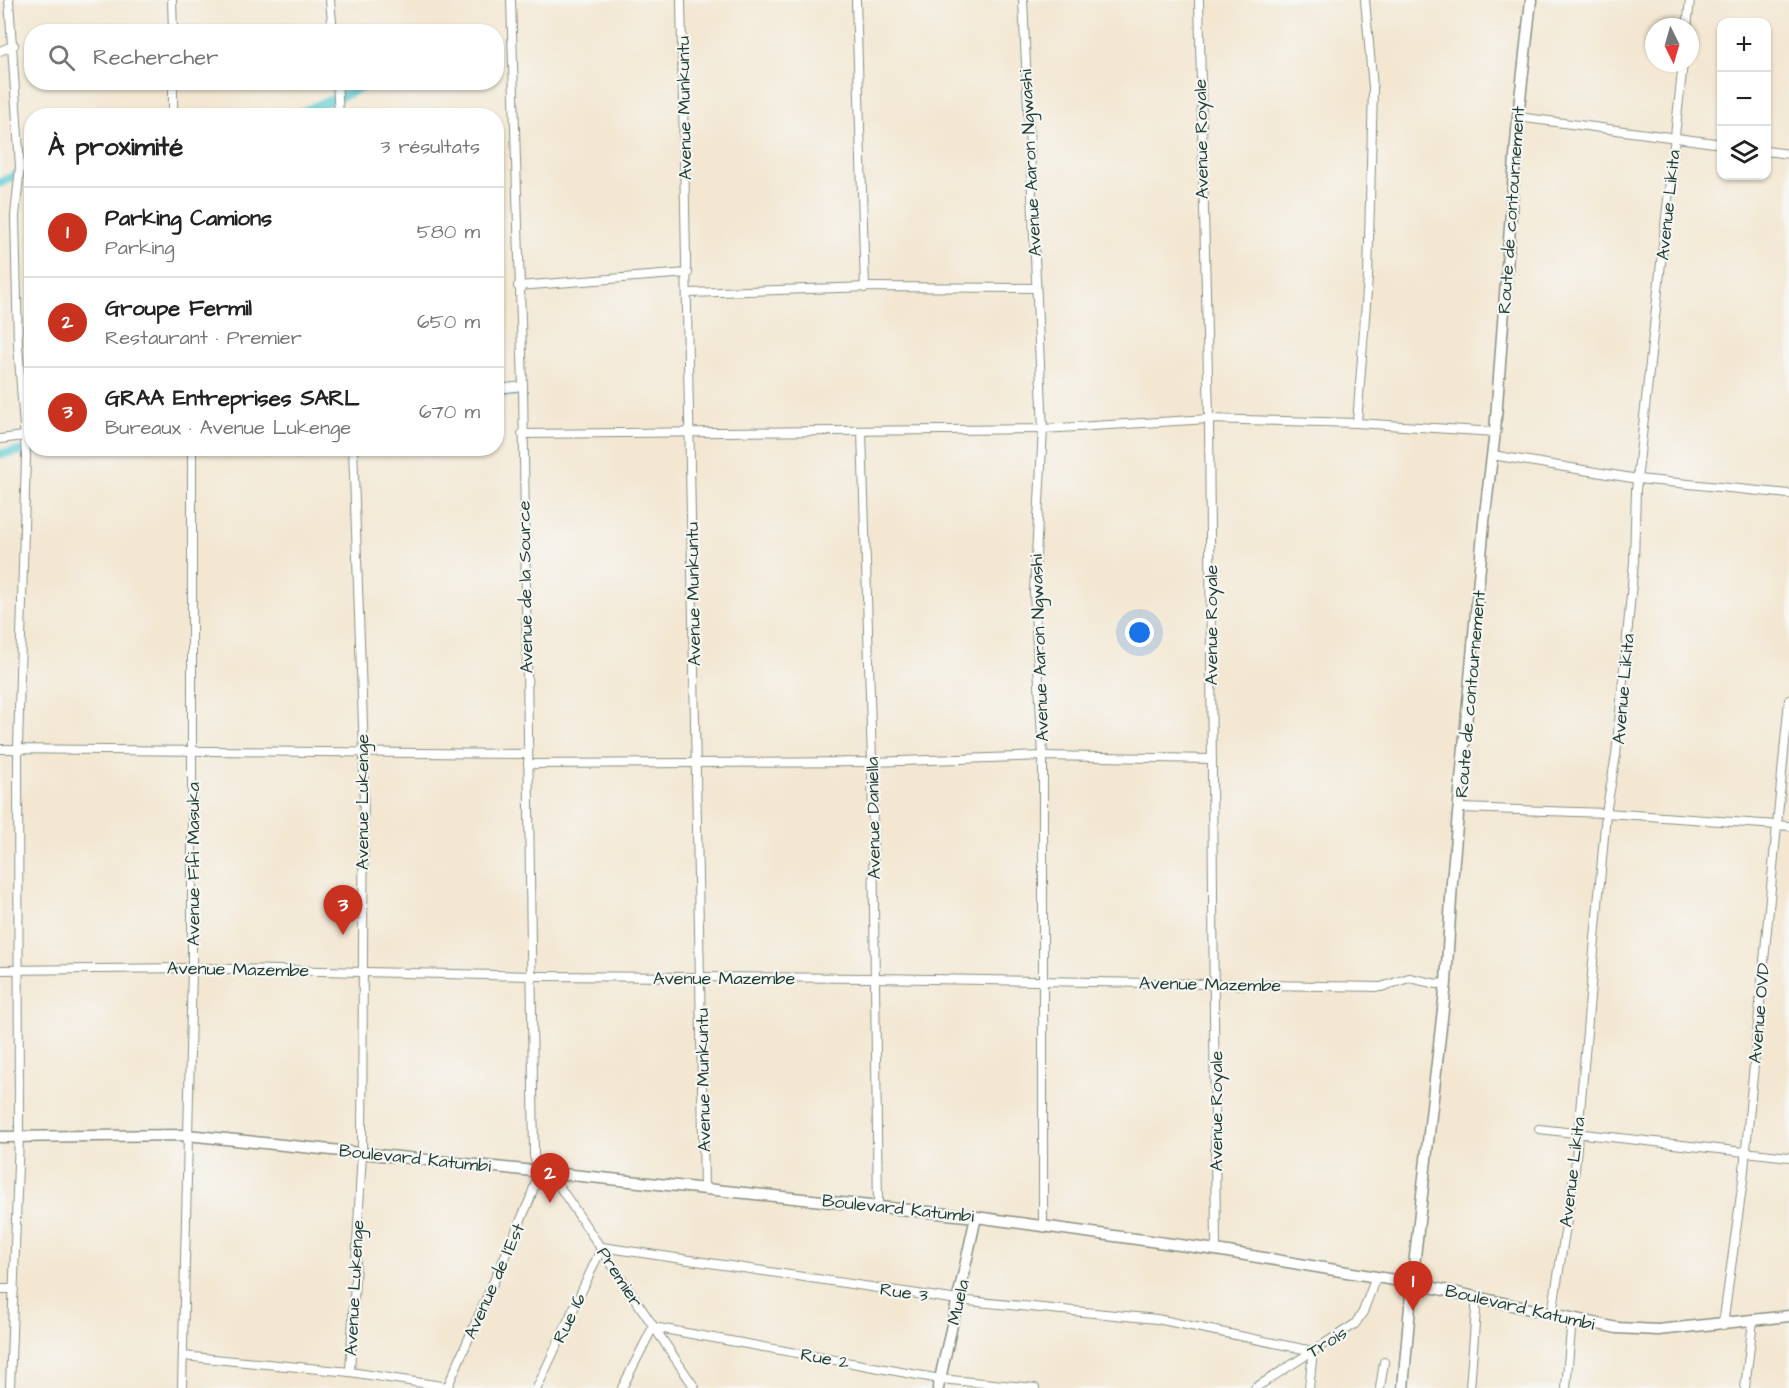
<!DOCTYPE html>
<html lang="fr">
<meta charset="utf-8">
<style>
body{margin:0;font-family:"Architects Daughter",sans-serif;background:#f2f2f2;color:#222}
.controls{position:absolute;right:18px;top:18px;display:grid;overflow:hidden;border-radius:12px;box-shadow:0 2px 4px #0004}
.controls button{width:54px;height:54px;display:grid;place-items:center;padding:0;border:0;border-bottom:2px solid #e0e0e0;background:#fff;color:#222;font:30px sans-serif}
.compass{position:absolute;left:1645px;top:18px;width:54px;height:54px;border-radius:50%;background:#fff;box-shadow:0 2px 4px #0004;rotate:175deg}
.you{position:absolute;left:1140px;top:633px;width:21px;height:21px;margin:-15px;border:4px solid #fff;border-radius:50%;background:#1a73e8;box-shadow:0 0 0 9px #1a73e833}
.badge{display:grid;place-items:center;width:39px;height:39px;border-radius:50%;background:#c8321e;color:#fff;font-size:20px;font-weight:700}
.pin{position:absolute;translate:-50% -50px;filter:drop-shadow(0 2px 3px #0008)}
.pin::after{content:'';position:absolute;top:32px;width:21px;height:18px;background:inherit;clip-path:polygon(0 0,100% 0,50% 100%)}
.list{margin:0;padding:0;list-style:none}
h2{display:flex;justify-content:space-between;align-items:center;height:78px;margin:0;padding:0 24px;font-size:26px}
h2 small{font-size:20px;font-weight:400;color:#767676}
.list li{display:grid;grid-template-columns:39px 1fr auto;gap:18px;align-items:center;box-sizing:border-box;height:90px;padding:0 24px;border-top:2px solid #e0e0e0}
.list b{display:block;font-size:22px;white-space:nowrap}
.list p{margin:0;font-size:20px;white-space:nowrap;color:#767676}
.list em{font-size:20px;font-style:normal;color:#767676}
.icon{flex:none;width:33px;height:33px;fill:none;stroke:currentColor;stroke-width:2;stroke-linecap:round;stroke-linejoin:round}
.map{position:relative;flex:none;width:1789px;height:1388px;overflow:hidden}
.search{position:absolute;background:#fff;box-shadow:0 2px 4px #0004;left:24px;top:24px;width:480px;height:66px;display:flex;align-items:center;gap:15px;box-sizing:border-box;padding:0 21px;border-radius:24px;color:#767676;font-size:22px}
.panel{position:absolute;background:#fff;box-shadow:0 2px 4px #0004;left:24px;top:108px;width:480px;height:348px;border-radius:24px}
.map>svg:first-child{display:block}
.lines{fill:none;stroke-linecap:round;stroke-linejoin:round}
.canal{stroke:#5dcad3;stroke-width:9}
.street-casing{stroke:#899283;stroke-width:10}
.secondary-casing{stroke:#899283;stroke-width:13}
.street{stroke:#fff;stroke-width:8}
.secondary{stroke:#fff;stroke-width:10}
.labels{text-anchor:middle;stroke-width:4.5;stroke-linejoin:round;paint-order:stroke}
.street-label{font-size:18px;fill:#1f3d34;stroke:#f6f6f2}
</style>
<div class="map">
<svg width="1789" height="1388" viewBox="0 0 1789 1388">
<rect width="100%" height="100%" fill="#f6f6f2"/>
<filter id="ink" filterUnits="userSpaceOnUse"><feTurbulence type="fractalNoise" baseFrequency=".0167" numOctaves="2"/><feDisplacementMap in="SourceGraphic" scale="12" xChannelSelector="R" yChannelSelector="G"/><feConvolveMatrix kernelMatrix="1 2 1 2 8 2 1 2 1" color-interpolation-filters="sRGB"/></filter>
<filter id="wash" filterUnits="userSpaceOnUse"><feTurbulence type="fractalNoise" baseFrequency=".008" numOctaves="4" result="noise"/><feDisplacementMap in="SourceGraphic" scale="24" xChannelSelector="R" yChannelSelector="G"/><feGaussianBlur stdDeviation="1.35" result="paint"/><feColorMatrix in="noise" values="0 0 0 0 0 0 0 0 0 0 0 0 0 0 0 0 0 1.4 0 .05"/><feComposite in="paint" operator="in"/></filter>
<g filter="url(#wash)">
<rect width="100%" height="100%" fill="#f3e7d2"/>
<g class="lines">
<g class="canal">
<polyline points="292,116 375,82"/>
<polyline points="0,183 32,166"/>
<polyline points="496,394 517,391"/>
<polyline points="0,454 42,448"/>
</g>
</g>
</g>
<g filter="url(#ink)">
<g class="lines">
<defs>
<g id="street">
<polyline points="9,0 20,167 15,216 18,344 26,455 18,748 19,1136 10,1388"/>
<polyline points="172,0 173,32"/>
<polyline points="330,0 333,32"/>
<polyline points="511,0 523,386 534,1156 539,1172"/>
<polyline points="681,0 704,1188"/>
<polyline points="856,0 865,288"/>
<polyline points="1023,0 1043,429 1034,592 1043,756 1043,1225"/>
<polyline points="1199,0 1209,419 1216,1250"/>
<polyline points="1687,27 1690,0"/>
<polyline points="0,51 14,45"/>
<polyline points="337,82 339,116"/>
<polyline points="173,116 173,82"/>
<polyline points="1518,117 1722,144"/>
<polyline points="1766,151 1789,154"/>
<polyline points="518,286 688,273"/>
<polyline points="689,293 869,287 1036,288"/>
<polyline points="496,389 523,386"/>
<polyline points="1357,423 1368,277 1373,88 1365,0"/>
<polyline points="862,431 872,762 878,1206"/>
<polyline points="522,434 1043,429 1209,419 1357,423 1495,432"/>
<polyline points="0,439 32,435"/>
<polyline points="1492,455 1638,479 1789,494"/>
<polyline points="0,749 528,754"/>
<polyline points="528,764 872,762 1043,756 1212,759"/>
<polyline points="1461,808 1606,813 1789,826"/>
<polyline points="0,970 192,968 533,976 874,978 1381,987 1409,978 1437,984 1446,983"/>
<polyline points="1539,1129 1789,1157"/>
<polyline points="541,1174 557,1183 695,1388"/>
<polyline points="0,1289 14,1289"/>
<polyline points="1552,1314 1575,1169 1606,813 1616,755 1634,562 1636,490 1683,63"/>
<polyline points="1723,1325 1743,1180 1789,700"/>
<polyline points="183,1356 350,1372 448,1387"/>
<polyline points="350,1372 362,1152 364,753 353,448"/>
<polyline points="182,1388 192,968 192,448"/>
<polyline points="447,1388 530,1199 539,1172"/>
<polyline points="537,1388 602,1247 958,1300 1157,1319 1313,1351 1309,1388"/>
<polyline points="622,1388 653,1327 940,1379 1035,1388"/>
<polyline points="1255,1388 1355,1324 1363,1312 1376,1277"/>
<polyline points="1380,1388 1384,1362"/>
<polyline points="1470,1388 1477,1297"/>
<polyline points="1566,1388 1572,1318"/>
<polyline points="1745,1388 1753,1321"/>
</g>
<g id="secondary">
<polyline points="0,1137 187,1135 976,1217 1216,1250 1412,1283 1617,1328 1658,1330 1789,1316"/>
<polyline points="938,1388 976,1217"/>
<polyline points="1403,1388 1412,1283 1446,983 1452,882 1484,522 1495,432 1518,117 1531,0"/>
</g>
</defs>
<use href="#street" class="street-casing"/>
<use href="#secondary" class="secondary-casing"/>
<use href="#street" class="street"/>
<use href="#secondary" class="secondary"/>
</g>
</g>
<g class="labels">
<g class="street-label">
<text transform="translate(684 108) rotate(-91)" y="6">Avenue Munkuntu</text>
<text transform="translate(1201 139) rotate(-91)" y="6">Avenue Royale</text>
<text transform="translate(1030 163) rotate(-93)" y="6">Avenue Aaron Ngwashi</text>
<text transform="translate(1668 205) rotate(-84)" y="6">Avenue Likita</text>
<text transform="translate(1511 210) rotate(-86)" y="6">Route de contournement</text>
<text transform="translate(525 587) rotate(-91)" y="6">Avenue de la Source</text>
<text transform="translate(693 594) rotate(-91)" y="6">Avenue Munkuntu</text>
<text transform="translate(1211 625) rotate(-90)" y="6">Avenue Royale</text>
<text transform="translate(1039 648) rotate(-92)" y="6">Avenue Aaron Ngwashi</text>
<text transform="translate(1623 689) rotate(-85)" y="6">Avenue Likita</text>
<text transform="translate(1470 694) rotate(-85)" y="6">Route de contournement</text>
<text transform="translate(362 802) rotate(-90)" y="6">Avenue Lukenge</text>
<text transform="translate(873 818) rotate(-91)" y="6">Avenue Daniella</text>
<text transform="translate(193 864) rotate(-90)" y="6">Avenue Fifi Masuka</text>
<text transform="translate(238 969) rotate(1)" y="6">Avenue Mazembe</text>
<text x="724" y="984">Avenue Mazembe</text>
<text transform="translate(1210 984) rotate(1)" y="6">Avenue Mazembe</text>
<text transform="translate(1759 1013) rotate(-85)" y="6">Avenue OVD</text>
<text transform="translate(703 1080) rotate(-91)" y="6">Avenue Munkuntu</text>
<text transform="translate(1216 1111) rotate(-90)" y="6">Avenue Royale</text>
<text transform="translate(415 1158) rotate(6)" y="6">Boulevard Katumbi</text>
<text transform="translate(1572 1172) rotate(-83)" y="6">Avenue Likita</text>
<text transform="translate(898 1208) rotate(6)" y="6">Boulevard Katumbi</text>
<text transform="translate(620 1277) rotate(57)" y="6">Premier</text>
<text transform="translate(494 1281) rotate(-66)" y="6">Avenue de l'Est</text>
<text transform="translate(354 1288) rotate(-87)" y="6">Avenue Lukenge</text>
<text transform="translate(904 1292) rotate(8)" y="6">Rue 3</text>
<text transform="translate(958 1302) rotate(-77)" y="6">Muela</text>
<text transform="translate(1520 1307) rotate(13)" y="6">Boulevard Katumbi</text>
<text transform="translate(569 1318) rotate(-65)" y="6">Rue 16</text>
<text transform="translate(1327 1342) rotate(-32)" y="6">Trois</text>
<text transform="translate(825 1358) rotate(10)" y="6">Rue 2</text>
</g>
</g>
</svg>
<div class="controls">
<button>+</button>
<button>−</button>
<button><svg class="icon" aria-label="layers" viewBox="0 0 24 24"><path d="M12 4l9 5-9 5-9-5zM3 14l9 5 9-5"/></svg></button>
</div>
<svg class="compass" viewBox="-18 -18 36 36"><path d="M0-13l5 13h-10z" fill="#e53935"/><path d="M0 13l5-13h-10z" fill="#767676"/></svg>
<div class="you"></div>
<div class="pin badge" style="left:1413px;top:1311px">1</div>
<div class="pin badge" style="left:550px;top:1203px">2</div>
<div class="pin badge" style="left:343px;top:935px">3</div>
<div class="search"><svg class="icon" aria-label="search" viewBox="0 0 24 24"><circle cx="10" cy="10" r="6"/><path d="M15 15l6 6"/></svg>Rechercher</div>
<section class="panel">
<h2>À proximité<small>3 résultats</small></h2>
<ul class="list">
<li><span class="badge">1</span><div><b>Parking Camions</b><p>Parking</p></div><em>580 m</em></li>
<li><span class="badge">2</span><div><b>Groupe Fermil</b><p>Restaurant · Premier</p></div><em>650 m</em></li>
<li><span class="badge">3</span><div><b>GRAA Entreprises SARL</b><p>Bureaux · Avenue Lukenge</p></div><em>670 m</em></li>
</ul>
</section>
</div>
